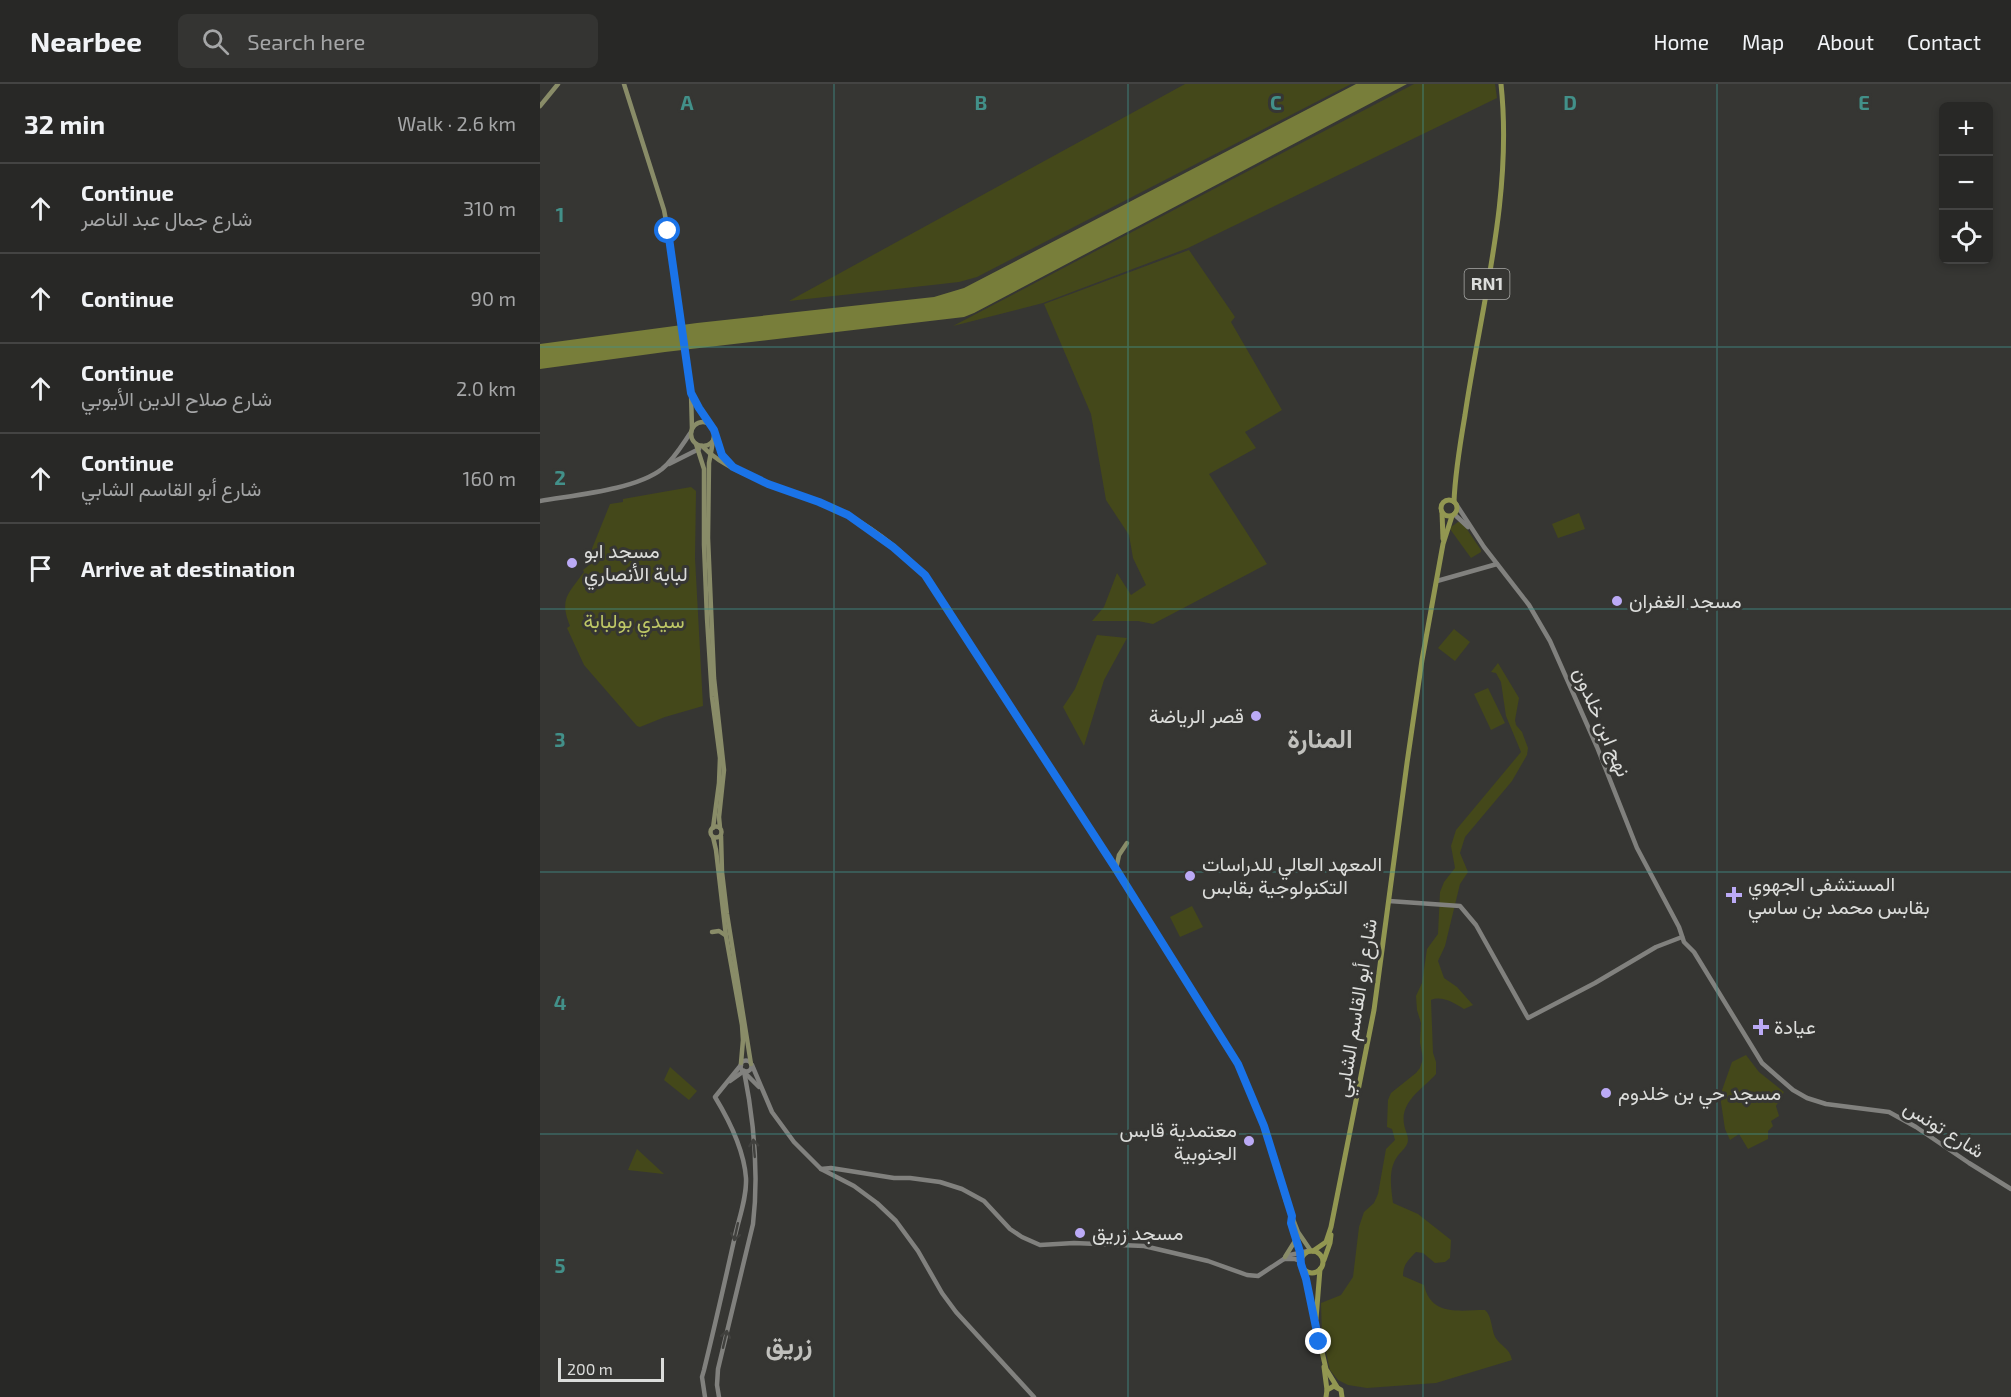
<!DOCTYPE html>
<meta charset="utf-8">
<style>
body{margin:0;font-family:"Exo 2",Vazirmatn,sans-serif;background:#343432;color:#f1f3f6}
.controls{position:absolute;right:18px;top:18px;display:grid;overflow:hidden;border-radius:9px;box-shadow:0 3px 9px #0003}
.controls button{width:54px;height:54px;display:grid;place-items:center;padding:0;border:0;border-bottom:2px solid #444443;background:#282826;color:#f1f3f6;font:30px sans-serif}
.scale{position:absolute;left:18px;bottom:15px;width:106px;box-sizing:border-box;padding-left:6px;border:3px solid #dcdddb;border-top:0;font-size:16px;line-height:21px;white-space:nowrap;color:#dcdddb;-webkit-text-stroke:4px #363633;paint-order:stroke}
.stop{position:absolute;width:18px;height:18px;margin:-14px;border:4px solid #1a73e8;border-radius:50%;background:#fff}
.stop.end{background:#1a73e8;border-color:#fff;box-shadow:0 2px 6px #0008}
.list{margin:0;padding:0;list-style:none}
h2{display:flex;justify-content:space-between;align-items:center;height:78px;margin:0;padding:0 24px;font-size:26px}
h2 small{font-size:20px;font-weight:400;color:#a5a6a7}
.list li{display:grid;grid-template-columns:39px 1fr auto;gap:18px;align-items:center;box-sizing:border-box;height:90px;padding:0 24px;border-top:2px solid #444443}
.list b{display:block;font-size:22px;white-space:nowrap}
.list p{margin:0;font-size:20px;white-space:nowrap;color:#a5a6a7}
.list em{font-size:20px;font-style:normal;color:#a5a6a7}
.icon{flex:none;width:33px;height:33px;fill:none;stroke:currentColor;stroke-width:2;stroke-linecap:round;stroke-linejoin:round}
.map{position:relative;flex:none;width:1471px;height:1313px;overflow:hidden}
header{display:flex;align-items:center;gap:36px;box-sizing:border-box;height:84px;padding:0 30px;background:#282826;border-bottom:2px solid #444443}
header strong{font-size:28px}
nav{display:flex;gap:33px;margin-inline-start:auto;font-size:21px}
.search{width:420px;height:54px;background:#343432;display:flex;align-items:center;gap:15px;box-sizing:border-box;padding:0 21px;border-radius:9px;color:#a5a6a7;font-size:22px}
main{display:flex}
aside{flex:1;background:#282826}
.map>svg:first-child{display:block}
.green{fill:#44481a}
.water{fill:#787e3a}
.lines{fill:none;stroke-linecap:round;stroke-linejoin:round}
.tertiary{stroke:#81817e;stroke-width:4.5}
.secondary{stroke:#898c68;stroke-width:4.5}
.primary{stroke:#929751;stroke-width:5}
.oneway{stroke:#41413e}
.route{stroke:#1a73e8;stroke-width:8}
.grid{fill:none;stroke:#429089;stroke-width:1.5;stroke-opacity:0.55}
.poi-dot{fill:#bbaaf6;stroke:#363633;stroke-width:2}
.labels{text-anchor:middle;stroke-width:6;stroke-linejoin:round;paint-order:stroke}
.shield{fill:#363633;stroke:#aaaba9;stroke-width:1.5}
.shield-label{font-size:18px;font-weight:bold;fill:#dcdddb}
.poi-label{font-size:20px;fill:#dcdddb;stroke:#363633;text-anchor:start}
.park-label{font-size:20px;fill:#bec766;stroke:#363633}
.street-label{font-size:20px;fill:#dcdddb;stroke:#363633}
.district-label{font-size:26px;font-weight:bold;fill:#c1c1bd;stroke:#363633}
.grid-label{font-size:20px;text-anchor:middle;font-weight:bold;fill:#429089;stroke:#363633;stroke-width:6;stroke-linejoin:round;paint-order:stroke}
</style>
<header>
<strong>Nearbee</strong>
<div class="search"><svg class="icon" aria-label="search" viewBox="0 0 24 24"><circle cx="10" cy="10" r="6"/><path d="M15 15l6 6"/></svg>Search here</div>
<nav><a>Home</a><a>Map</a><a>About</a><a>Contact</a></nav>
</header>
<main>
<aside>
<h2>32 min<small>Walk · 2.6 km</small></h2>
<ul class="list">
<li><svg class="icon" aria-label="ahead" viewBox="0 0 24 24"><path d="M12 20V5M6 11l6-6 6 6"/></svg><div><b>Continue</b><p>شارع جمال عبد الناصر</p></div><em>310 m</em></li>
<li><svg class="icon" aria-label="ahead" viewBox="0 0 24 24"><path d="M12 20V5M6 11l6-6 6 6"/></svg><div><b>Continue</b></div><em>90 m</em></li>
<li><svg class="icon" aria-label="ahead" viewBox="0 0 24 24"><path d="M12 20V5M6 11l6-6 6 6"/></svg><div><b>Continue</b><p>شارع صلاح الدين الأيوبي</p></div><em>2.0 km</em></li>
<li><svg class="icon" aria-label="ahead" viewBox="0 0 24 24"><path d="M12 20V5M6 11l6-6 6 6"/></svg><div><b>Continue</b><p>شارع أبو القاسم الشابي</p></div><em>160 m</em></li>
<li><svg class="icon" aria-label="arrive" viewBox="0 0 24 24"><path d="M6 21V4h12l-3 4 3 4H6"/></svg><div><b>Arrive at destination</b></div></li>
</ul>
</aside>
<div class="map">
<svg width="1471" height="1313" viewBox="0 0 1471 1313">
<rect width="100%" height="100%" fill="#363633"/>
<g class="green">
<polygon points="645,0 811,0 437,193 419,198 249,217"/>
<polygon points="874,0 955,0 957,14 648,164 503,219 413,242"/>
<polygon points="649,166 695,233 691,238 742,326 705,348 716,364 669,390 727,480 613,540 598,537 552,537 564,523 577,489 591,511 606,501 593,474 589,451 566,416 551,330 504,220"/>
<path d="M151 403 156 407 155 474 163 622 125 633 100 643 97 642 44 581 27 544 30 542C19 515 28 510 44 488L43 486 48 482 47 477 70 420 83 418V415Z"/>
<polygon points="1039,429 1045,445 1018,454 1012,440"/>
<polygon points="918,438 922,438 941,466 941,468 931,474 910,445 911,443"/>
<polygon points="914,545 930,558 915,577 898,564"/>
<polygon points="557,551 587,554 564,596 544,662 523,623 535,605"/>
<path d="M958 579 979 614 975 636 976 641 982 648 988 664 987 671 972 697 925 753 920 769 928 788 920 800 905 862 898 877 904 894 917 903 933 921 924 925C915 919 901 911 891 916L893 969 896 978V990C884 1004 860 1017 864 1040 865 1048 871 1054 866 1062 864 1066 859 1069 857 1073 848 1086 851 1104 853 1119L878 1130 911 1156 910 1174 905 1178 895 1179 883 1169 876 1168C868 1176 863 1181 863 1192L884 1201C891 1233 921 1226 945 1226 952 1232 951 1244 955 1253 960 1262 970 1264 972 1276L896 1299 827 1304 808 1301 798 1296 790 1286 782 1251 781 1219 801 1211 813 1193 819 1143 824 1128 834 1119 838 1110 846 1065 855 1056 852 1045 847 1043 848 1016 851 1009 876 989 880 984 883 975 880 958 881 939 877 926 876 912 882 899 887 865 898 850 900 808 904 798 915 784 911 762 916 746 981 668 966 632 961 598 956 589 951 588Z"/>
<polygon points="948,604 965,639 951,646 934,610"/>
<polygon points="652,822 663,843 640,853 630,833"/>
<polygon points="1206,971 1219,988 1244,1008 1236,1022 1239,1032 1231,1037 1233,1042 1228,1047 1228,1055 1208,1065 1199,1050 1190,1056 1185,1045 1180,1012 1192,978"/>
<polygon points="130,983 157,1007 149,1016 124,996"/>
<polygon points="97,1065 124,1090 88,1086"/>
</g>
<polygon class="water" points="816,0 867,0 434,229 424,233 125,268 0,285 0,260 157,239 394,213 424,204"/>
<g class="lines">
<g class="tertiary">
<polyline points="129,380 159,365"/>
<path d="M0 417C34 411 95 406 122 385 134 375 142 361 151 348"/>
<polyline points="916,420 944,463 989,521 1010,557 1057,663 1097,764 1139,843 1144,858 1154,868 1222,979 1253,1006 1267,1014 1286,1020 1349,1028 1376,1043 1429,1079 1471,1105"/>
<polyline points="914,430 928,443"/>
<polyline points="897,497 957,480"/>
<polyline points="849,817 920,822 936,841 988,934 1055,899 1116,863 1142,853"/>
<circle cx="206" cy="982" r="5.5"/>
<polyline points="212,981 232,1028 254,1058 281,1085 314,1102 337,1119 356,1137 378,1167 402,1209 416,1228 494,1313"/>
<polyline points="206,990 219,1003"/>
<polyline points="190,997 204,987"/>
<polyline points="281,1085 291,1084 354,1094 370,1094 400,1098 422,1105 444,1117 470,1145 482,1153 500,1161 534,1159 604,1162 668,1177 707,1191 718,1192 750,1171 768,1167"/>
<polyline points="744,1175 755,1175 761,1177"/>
<path d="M165 1313 162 1293 164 1286C175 1241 185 1197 195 1152 199 1134 207 1113 206 1094 204 1066 189 1036 175 1013L201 981"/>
<path d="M179 1313 177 1301 178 1285 213 1140C219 1089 214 1037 204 987"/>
</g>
<g class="secondary">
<polyline points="84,0 124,126 128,147 151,309 152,345"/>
<polyline points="0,22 18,0"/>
<polyline points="152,311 169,339"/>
<circle cx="163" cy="350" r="12"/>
<polyline points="174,352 169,379 168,454 174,594 184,686 179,733 180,744"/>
<polyline points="175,352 182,371 189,379"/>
<polyline points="156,360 164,385 164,461 167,534 172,613 180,674 179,699 173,744"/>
<path d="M162 362C190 392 249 405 287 421 323 436 358 463 385 491L576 785 698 980 724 1042 746 1117 758 1148 771 1167"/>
<circle cx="176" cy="748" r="5.5"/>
<polyline points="181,752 182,788 187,830 211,980"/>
<polyline points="173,753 176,766 186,852 202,941 203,956 201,979"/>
<polyline points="576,785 579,771 587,759"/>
<polyline points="172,848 179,847 185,851"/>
<polyline points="752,1134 761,1175"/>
<polyline points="745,1173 755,1157"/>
</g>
<g class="primary">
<circle cx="909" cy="424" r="8"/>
<path d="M914 418C915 389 920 360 925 331 941 222 973 112 961 0"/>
<polyline points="902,428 903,455"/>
<circle cx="772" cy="1178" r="11"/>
<polyline points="773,1167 786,1158 791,1143 834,926 867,679 882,576 903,460 912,432"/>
<polyline points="784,1176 790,1159 791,1151"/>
<polyline points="763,1185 786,1285 797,1303"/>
<polyline points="776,1235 780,1185"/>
<polyline points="784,1283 787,1306"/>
<polyline points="786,1313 787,1306 794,1302 801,1306 802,1313"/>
</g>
</g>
<defs><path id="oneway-shaft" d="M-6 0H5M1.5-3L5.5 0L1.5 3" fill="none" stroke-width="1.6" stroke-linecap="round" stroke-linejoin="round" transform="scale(1.5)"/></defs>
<g class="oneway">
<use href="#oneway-shaft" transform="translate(214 1064) rotate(-95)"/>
<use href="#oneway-shaft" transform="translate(196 1148) rotate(102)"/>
<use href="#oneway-shaft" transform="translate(185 1255) rotate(-77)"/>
</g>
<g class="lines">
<polyline class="route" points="128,147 151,309 159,324 174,346 182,371 193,383 228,400 279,418 308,431 353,463 385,491 576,785 698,980 724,1042 752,1132 751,1139 760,1168 761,1180 766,1195 779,1258"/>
</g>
<path class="grid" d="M294 0V1313M588 0V1313M883 0V1313M1177 0V1313M0 263H1471M0 525H1471M0 788H1471M0 1050H1471"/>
<g class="poi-dot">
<circle cx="32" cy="479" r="6"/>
<circle cx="1077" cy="517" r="6"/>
<circle cx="716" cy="632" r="6"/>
<circle cx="650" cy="792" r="6"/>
<path d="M1191 802h6v6h6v6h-6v6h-6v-6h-6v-6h6z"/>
<path d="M1218 934h6v6h6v6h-6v6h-6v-6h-6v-6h6z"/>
<circle cx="1066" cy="1009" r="6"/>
<circle cx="709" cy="1057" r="6"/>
<circle cx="540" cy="1149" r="6"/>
</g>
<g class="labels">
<rect class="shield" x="924.5" y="185" width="45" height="30" rx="4.5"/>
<g class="shield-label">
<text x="947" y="206">RN1</text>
</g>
<g class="poi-label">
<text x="44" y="474">مسجد ابو<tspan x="44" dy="23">لبابة الأنصاري</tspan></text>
<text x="1089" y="524">مسجد الغفران</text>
<text x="704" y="639" text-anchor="end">قصر الرياضة</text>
<text x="662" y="787">المعهد العالي للدراسات<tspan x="662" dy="23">التكنولوجية بقابس</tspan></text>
<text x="1208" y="807">المستشفى الجهوي<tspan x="1208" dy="23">بقابس محمد بن ساسي</tspan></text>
<text x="1234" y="950">عيادة</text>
<text x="1078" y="1016">مسجد حي بن خلدوم</text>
<text x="697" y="1053" text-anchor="end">معتمدية قابس<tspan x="697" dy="23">الجنوبية</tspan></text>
<text x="552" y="1156">مسجد زريق</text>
</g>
<g class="park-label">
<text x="94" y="544">سيدي بولبابة</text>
</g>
<g class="street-label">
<text transform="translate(1062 638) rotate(67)" y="7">نهج ابن خلدون</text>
<text transform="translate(816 924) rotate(-81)" y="7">شارع أبو القاسم الشابي</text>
<text transform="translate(1404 1045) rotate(32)" y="7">شارع تونس</text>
</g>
<g class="district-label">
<text x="780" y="664">المنارة</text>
<text x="249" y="1270">زريق</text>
</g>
</g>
<g class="grid-label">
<text x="147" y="26">A</text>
<text x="441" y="26">B</text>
<text x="736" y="26">C</text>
<text x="1030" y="26">D</text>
<text x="1324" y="26">E</text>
<text x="20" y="138">1</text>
<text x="20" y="401">2</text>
<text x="20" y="663">3</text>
<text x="20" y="926">4</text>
<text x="20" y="1189">5</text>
</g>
</svg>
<div class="controls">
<button>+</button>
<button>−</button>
<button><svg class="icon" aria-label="locate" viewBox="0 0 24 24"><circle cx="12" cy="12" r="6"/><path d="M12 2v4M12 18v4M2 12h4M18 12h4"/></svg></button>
</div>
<div class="scale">200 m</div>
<div class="stop" style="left:128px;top:147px"></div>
<div class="stop end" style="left:779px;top:1258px"></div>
</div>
</main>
